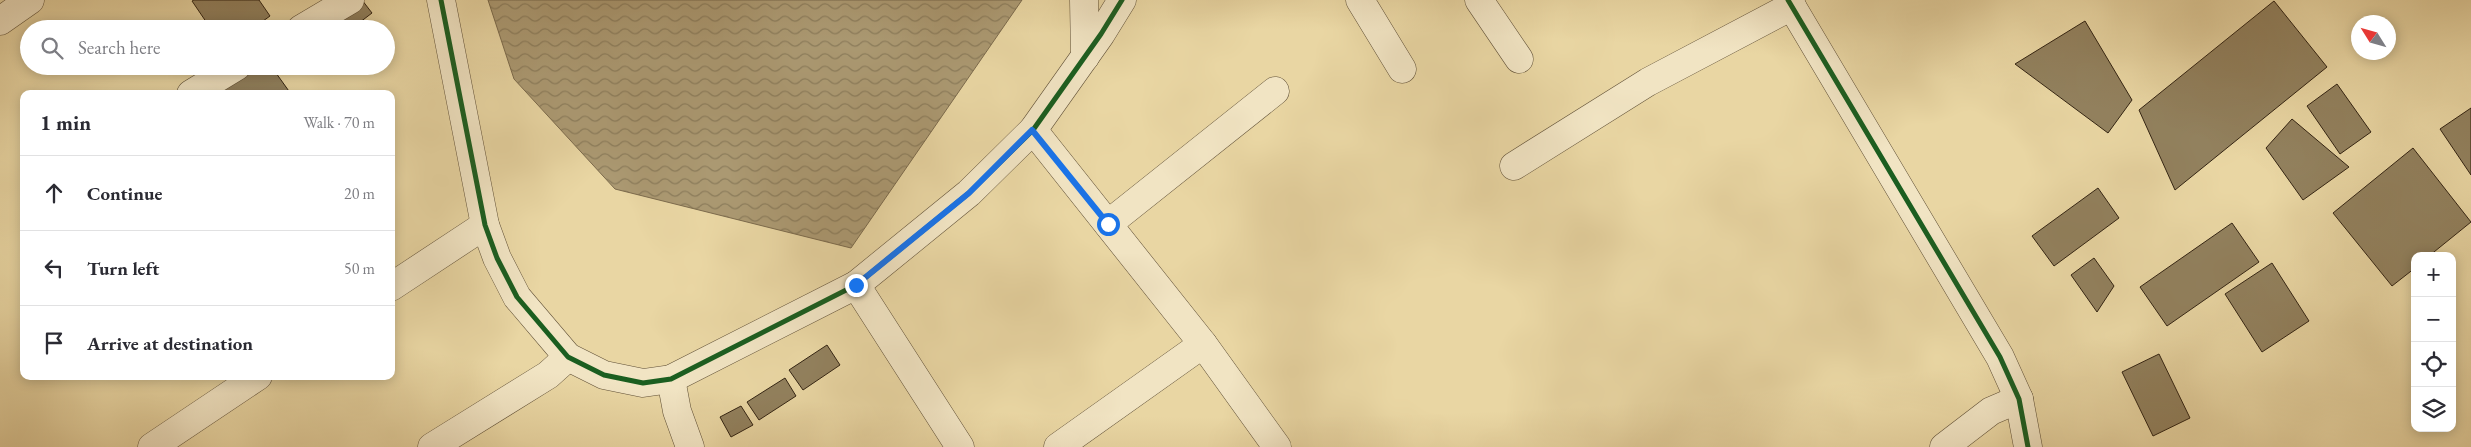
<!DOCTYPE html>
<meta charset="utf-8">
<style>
body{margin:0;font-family:"EB Garamond",serif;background:#f2f2f3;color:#2b2b33}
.controls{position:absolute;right:15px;bottom:15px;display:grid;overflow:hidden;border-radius:10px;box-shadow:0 2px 12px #0003}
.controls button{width:45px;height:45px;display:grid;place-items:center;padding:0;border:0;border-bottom:1px solid #e1e1e2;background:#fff;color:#2b2b33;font:25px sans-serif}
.compass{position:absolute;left:2351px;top:15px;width:45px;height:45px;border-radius:50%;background:#fff;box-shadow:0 2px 12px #0003;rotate:307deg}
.stop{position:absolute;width:15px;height:15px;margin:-11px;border:4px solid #1a73e8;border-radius:50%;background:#fff}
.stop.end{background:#1a73e8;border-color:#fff;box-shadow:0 1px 5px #0008}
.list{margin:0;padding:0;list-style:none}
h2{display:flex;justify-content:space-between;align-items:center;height:65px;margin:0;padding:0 20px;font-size:21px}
h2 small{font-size:16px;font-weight:400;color:#7c7c81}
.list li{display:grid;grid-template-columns:32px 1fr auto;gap:15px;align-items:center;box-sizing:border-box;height:75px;padding:0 20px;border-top:1px solid #e1e1e2}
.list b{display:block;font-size:19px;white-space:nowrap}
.list em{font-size:16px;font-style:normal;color:#7c7c81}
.icon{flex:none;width:28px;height:28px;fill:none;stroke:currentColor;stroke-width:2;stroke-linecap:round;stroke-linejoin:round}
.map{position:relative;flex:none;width:2471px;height:447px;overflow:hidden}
.search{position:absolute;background:#fff;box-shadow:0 2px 12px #0003;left:20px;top:20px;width:375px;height:55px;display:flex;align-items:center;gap:12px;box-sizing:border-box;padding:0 18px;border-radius:28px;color:#7c7c81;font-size:19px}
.panel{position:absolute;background:#fff;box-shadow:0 2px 12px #0003;left:20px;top:90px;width:375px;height:290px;border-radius:10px}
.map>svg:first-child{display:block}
.water{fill:url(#water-waves);stroke:#7b6a4c}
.building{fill:#92815e;stroke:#332413}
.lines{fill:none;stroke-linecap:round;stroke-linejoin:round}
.minor-casing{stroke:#605037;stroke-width:29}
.minor{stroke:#f1e4c3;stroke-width:28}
.cycleway-casing{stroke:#f1e4c3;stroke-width:8}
.cycleway{stroke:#1b5e20;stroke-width:5}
.route{stroke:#1a73e8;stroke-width:6}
</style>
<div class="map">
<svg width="2471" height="447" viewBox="0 0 2471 447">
<defs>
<pattern id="water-waves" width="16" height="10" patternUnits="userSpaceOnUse" patternTransform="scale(1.25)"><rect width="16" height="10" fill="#ab9972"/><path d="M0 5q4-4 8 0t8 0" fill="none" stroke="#8c7d5c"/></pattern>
</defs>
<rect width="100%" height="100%" fill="#e9d6a3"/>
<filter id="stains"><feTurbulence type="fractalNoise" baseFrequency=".004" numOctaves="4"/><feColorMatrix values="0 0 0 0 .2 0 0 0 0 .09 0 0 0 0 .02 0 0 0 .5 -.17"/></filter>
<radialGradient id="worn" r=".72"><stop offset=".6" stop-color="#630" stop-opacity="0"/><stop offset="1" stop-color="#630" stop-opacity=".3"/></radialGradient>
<polygon class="water" points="488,0 1022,0 851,248 615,189 514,79"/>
<g class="building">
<polygon points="194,0 259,0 270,16 252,29 211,29 192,1"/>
<polygon points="362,0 372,13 351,29 339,29 333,20"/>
<polygon points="2274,1 2327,67 2175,190 2139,110"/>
<polygon points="2085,21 2132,100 2108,133 2015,64"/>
<polygon points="251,66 271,66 291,94 224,94 221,89"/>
<polygon points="2337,84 2371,132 2340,154 2307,106"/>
<polygon points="2471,108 2471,175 2440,129"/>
<polygon points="2292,119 2349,167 2303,200 2266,148"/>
<polygon points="2413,148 2471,222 2429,256 2415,256 2415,268 2392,286 2333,213"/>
<polygon points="2098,188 2119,218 2054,266 2032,236"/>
<polygon points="2232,223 2259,262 2167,326 2140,287"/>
<polygon points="2094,258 2114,286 2097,312 2071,275"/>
<polygon points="2272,263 2309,321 2262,352 2225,294"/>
<polygon points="827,345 840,365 803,390 789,370"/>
<polygon points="2159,354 2190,418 2153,436 2122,372"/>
<polygon points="785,378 796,396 759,420 747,402"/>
<polygon points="741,406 753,425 731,437 720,417"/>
</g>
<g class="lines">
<defs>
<g id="minor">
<polyline points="441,0 485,225 497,258 517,297 568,357 604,375 643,383 671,379 856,285 969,193 1033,130 1101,34 1122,0"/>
<polyline points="1084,0 1085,57"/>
<polyline points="1360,0 1402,69"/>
<polyline points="1479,0 1519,59"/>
<polyline points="1788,0 2000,357 2019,399 2028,447"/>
<polyline points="0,21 30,0"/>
<polyline points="301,29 350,0"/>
<polyline points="191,94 237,66"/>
<polyline points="1033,130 1203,344 1277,447"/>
<polyline points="1514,166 1648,82 1792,6"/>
<polyline points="1108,224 1275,91"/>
<polyline points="856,285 960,447"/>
<polyline points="391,287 485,225"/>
<polyline points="671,379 677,411 690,447"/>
<polyline points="152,447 258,376"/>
<polyline points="432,447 548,375 568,357"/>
<polyline points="1058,447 1203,344"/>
<polyline points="1944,447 1991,411 2019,399"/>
</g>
</defs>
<use href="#minor" class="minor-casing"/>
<use href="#minor" class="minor"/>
<defs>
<g id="cycleway">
<polyline points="441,0 485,225 497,258 517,297 568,357 604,375 643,383 671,379 856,285 969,193 1033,130 1101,34 1122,0"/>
<polyline points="1788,0 2000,357 2019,399 2028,447"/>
</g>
</defs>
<use href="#cycleway" class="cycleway-casing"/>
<use href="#cycleway" class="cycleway"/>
</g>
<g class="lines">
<polyline class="route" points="856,285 969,193 1032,130 1108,224"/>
</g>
<rect width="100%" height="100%" filter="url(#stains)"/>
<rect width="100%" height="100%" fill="url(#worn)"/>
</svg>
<div class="controls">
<button>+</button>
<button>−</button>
<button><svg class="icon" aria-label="locate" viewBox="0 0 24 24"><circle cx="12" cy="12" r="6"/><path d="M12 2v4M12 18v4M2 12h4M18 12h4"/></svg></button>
<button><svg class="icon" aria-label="layers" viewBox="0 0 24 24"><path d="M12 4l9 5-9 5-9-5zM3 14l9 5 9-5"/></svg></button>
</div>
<svg class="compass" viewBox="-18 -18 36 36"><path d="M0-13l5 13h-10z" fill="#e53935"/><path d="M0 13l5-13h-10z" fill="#7c7c81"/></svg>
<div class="stop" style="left:1108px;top:224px"></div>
<div class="stop end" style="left:856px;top:285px"></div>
<div class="search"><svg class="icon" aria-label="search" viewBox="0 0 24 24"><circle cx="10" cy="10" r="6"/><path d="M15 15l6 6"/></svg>Search here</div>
<section class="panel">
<h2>1 min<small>Walk · 70 m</small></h2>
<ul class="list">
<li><svg class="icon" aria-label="ahead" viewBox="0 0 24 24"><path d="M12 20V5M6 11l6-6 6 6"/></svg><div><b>Continue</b></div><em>20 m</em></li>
<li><svg class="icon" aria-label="left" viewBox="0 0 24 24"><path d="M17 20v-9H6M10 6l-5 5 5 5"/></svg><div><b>Turn left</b></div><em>50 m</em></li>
<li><svg class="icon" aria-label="arrive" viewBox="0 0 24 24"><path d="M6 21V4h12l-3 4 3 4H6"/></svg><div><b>Arrive at destination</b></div></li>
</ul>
</section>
</div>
